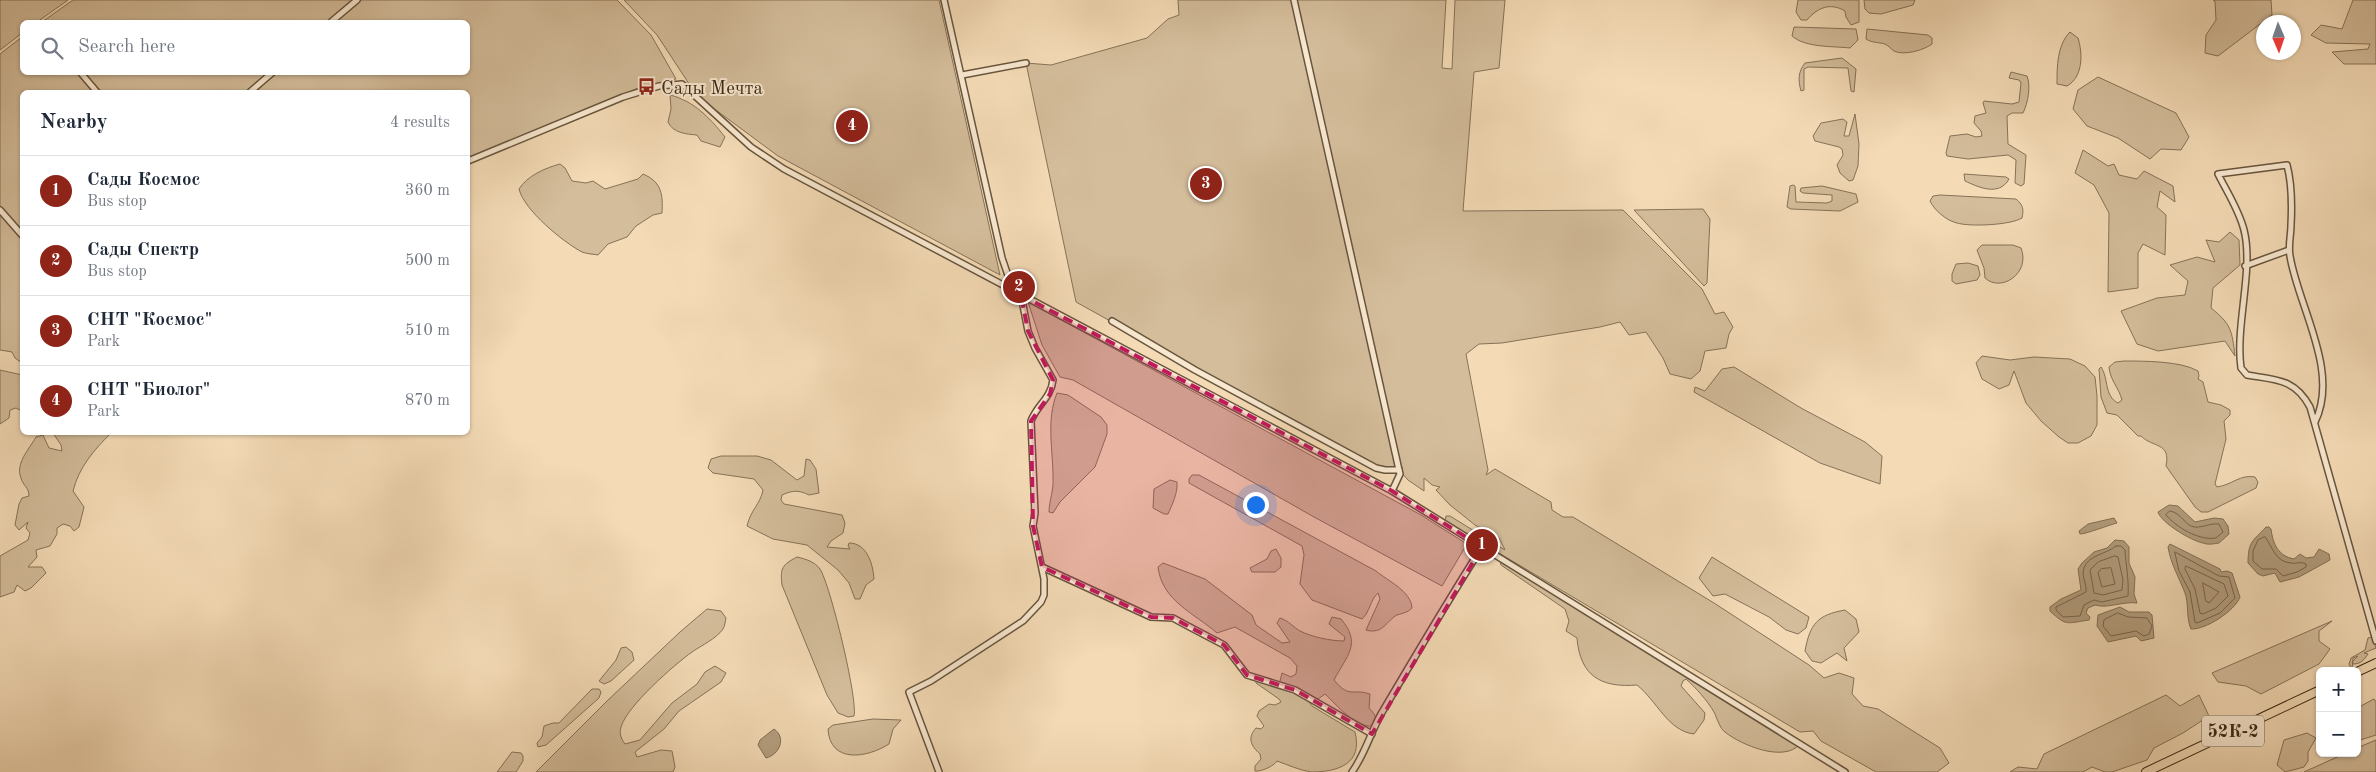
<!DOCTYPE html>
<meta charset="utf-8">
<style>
body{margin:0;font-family:"Old Standard TT",serif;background:#f6f6f7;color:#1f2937}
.controls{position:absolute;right:15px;bottom:15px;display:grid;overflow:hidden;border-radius:8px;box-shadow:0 1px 4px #0004}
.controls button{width:45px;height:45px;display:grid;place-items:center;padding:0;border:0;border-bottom:1px solid #e0e1e3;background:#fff;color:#1f2937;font:25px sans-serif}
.compass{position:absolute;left:2256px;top:15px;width:45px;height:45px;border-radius:50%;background:#fff;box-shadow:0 1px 4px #0004;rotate:178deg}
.you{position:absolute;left:1255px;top:504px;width:18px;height:18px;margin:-12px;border:4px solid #fff;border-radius:50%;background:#1a73e8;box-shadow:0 0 0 8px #1a73e833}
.badge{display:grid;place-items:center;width:32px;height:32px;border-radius:50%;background:#8f2418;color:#fff;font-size:16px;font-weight:700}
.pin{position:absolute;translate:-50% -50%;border:2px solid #fff;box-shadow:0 1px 5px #0006}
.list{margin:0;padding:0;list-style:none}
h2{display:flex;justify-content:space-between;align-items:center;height:65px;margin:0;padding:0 20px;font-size:21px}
h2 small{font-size:16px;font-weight:400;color:#747a83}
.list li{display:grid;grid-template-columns:32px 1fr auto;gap:15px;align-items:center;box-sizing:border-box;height:70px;padding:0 20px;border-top:1px solid #e0e1e3}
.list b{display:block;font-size:19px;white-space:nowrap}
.list p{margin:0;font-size:16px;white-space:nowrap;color:#747a83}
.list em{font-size:16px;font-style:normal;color:#747a83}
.icon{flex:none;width:28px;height:28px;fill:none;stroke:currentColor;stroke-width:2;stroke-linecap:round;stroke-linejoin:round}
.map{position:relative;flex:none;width:2376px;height:772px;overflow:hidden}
.search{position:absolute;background:#fff;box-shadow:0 1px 4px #0004;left:20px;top:20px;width:450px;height:55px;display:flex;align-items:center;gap:12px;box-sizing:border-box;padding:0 18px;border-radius:8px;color:#747a83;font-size:19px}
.panel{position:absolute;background:#fff;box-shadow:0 1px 4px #0004;left:20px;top:90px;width:450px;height:345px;border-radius:8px}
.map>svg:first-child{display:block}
.green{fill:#d4bd9b;stroke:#867258}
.water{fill:#b49e7f;stroke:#836f55}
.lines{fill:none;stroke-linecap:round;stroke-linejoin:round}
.shore{stroke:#76634a;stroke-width:1}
.street-casing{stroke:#68553d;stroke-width:8}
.primary-casing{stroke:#392815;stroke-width:10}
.street{stroke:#f8e8d0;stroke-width:5}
.primary{stroke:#f4dbb6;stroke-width:8}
.marked{fill:#c2185b;fill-opacity:0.2;stroke:#c2185b;stroke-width:4;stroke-dasharray:10 6;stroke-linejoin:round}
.labels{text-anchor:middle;stroke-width:4;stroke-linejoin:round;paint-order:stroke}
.shield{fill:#f8e8d0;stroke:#72624d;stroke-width:1}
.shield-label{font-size:18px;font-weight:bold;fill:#392815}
.poi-label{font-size:19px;fill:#392815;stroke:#f8e8d0;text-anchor:start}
</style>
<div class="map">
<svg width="2376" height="772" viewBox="0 0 2376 772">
<rect width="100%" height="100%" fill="#f4dbb6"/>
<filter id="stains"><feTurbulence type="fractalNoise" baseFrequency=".004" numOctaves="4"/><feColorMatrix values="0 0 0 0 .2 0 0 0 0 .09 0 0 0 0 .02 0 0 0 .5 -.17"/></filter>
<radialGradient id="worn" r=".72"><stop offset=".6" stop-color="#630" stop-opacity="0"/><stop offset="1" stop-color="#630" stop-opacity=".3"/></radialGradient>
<g class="green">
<polygon points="0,0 68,0 37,22 22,22 22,33 0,50"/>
<polygon points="73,0 617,0 651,35 676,79 638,88 468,158 468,92 22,92 22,363 15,358 12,352 0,350 0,54 22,37 22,72 468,72 468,22 42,22"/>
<polygon points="624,0 939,0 1000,275 778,156 697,96 657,35"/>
<polygon points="1178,0 1446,0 1442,68 1452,69 1455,0 1505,0 1499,68 1474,72 1463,211 1623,210 1702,289 1715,314 1724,312 1733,327 1729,334 1726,348 1705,351 1700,371 1691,379 1670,374 1663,358 1646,332 1629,335 1620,322 1600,327 1502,343 1479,344 1466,354 1488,470 1486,475 1495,469 1551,502 1552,510 1563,517 1573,517 1714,603 1809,665 1824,678 1839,673 1854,678 1852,694 1863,706 1878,709 1940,748 1949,763 1937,772 1876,772 1821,741 1813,731 1800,732 1445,521 1446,516 1450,516 1505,550 1499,538 1475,525 1450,505 1436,490 1440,487 1432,485 1424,478 1424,491 1408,480 1399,470 1385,470 1319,437 1076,302 1026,63 1051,65 1147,38 1168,19 1179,15"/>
<path d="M1798 0H1859V22L1851 25 1846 17 1845 11C1830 2 1817 8 1807 20H1801L1796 12Z"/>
<polygon points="1864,0 1915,0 1913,5 1881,14 1869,13 1865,9"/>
<polygon points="2213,0 2271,0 2272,15 2218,56 2205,53 2206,35 2216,20 2215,1"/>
<polygon points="2353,0 2376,0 2376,64 2344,64 2332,52 2368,49 2370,44 2326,43 2311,35 2321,25 2342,29"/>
<path d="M1794 27 1856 29 1858 40 1850 48C1833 46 1806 48 1792 36Z"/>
<path d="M1867 29 1928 35 1932 38V44C1924 50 1904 56 1894 51 1891 49 1889 46 1885 44 1878 42 1872 43 1866 39Z"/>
<path d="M2070 32 2078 38C2083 54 2083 77 2067 86L2057 84C2057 67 2057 45 2070 32Z"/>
<path d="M1842 58 1856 69 1854 92 1851 91 1848 68 1808 67 1804 69V90L1801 91C1798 80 1798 72 1805 63Z"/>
<path d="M2011 72 2027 76C2031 86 2028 103 2023 113H2012L2007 116 2008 144 2026 155 2024 184 2021 186 2015 183 2016 160 2008 155 1968 159 1947 156 1946 153 1950 136 1967 134 1976 137 1982 136 1981 131 1974 123 1975 116 1986 113 1983 103 1984 101 2012 104 2019 102 2021 83 2019 80 2009 78Z"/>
<polygon points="2098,77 2176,113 2189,137 2181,150 2161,149 2150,159 2118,138 2087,126 2073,109 2078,90"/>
<path d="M670 95C694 101 710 118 725 137L720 147 701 141 697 135C686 134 673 133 668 122L671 109Z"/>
<polygon points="1855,114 1859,144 1858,166 1853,180 1849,181 1840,173 1837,165 1843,155 1842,149 1839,147 1815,141 1813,136 1821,123 1843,119 1847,122 1844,136 1849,136"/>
<polygon points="2083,150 2108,166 2114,164 2119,175 2137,179 2144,171 2173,186 2175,202 2160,191 2157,207 2166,215 2165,255 2143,244 2138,253 2138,288 2108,292 2109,213 2094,185 2075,173"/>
<path d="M560 164 565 168 572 181 586 183 593 181 605 189 638 179 643 174C662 182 663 195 662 213L653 215 636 226 627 237 608 244 598 255C593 254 587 254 582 252 563 242 524 210 519 189 527 176 545 168 560 164Z"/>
<path d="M1964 174 2006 177 2009 179C1999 197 1978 187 1965 181Z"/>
<polygon points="1793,185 1795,186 1796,202 1827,203 1832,201 1832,195 1803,193 1800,191 1801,188 1822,186 1856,194 1858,202 1840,211 1791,209 1787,207 1790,186"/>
<path d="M1940 195 2016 199C2023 205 2024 209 2022 218 2011 225 1970 227 1957 223 1947 221 1934 210 1930 201L1933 196Z"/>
<polygon points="1703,209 1710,219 1707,283 1704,286 1634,210"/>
<path d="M2230 232 2239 240 2240 265 2213 288 2211 308C2231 324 2232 330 2235 356L2225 341 2158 351 2137 344 2121 311 2157 298 2185 295 2188 281 2170 265 2197 257 2215 262 2206 240 2219 242Z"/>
<path d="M1982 245H2013L2021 248C2031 273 2001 293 1985 278L1984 268 1977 250Z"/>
<polygon points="1968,263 1978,266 1980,275 1977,280 1956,284 1952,281 1952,274 1956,264"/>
<polygon points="1028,302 1421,515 1467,544 1442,586 1314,517 1073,380 1060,377 1042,345"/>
<polygon points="1982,356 2010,360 2034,357 2070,359 2085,366 2095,377 2097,396 2097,425 2091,436 2078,443 2068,443 2059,437 2041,421 2026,403 2014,371 2009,385 1999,389 1982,379 1976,363"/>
<path d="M2124 361C2144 361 2181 361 2198 371L2199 376 2198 379 2203 382 2208 402 2221 405 2230 410V415L2224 421 2226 439 2215 484 2217 487C2232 485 2240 474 2255 477L2258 482 2256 488 2208 512H2201L2195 507 2166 466C2171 442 2153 448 2141 436H2138L2117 415 2107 413 2101 397 2099 369 2101 367C2109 379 2104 396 2118 403L2122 400C2119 388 2110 380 2109 367L2115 362Z"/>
<polygon points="1734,367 1801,408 1865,442 1882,456 1880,484 1820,463 1694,392 1695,387 1705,391 1722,369"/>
<polygon points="0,370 22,375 22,411 16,408 10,410 9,418 0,424"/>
<path d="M1057 393 1068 395 1101 417 1107 425V434L1095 467 1060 502 1053 513 1049 512C1049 501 1054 490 1053 478 1053 449 1046 420 1057 393Z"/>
<path d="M53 433H111C94 450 79 467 73 491L84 507 79 527 74 531 70 526 63 524 57 528V534L50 546 36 550 37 557 28 567H42L46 573 31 588 25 591 17 585 14 592 0 597V556L28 540 30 533 26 528 28 522 19 530 15 525 19 504 22 498 29 496C29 487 23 486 21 478 15 464 29 449 36 437L43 435 49 448 62 451 61 445Z"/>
<path d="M721 456H757L771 460 797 480 804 476 806 459 810 460 816 469 819 493 809 495C799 490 793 490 782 495L781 500 784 504 842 515 845 523 843 533 831 541 827 547 850 549 848 546 849 543C867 543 873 564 874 579L866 585 860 599H855L849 583 838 570 807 545 773 539 747 526C751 509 760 505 763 490L754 479 713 473 708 468 711 459Z"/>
<path d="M1192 475H1199L1376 571C1388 581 1411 591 1412 608 1407 613 1403 613 1397 615 1387 620 1383 635 1366 630L1380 599 1378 593C1370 600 1370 612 1362 619L1312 600 1300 584 1304 555 1302 546 1189 483V479Z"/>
<path d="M1170 480 1177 482C1178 493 1172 505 1168 514H1164L1153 508 1154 489Z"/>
<polygon points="1276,549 1281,558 1281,567 1275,572 1252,572 1250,568 1267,559 1271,551"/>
<path d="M797 557C806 559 815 562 820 569 830 584 858 699 854 716L848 717 838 713 827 695 782 585C780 568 782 565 797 557Z"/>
<polygon points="1712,557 1809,617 1806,628 1798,634 1786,630 1769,617 1725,594 1713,596 1699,578"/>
<path d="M1499 558 1800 744C1784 763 1741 745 1725 732 1720 729 1717 718 1714 712 1707 700 1696 688 1686 679L1683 681 1681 686 1705 713 1704 720 1694 734C1668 731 1657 701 1637 685 1601 688 1580 676 1577 638L1566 631 1569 621 1565 609 1501 565Z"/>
<path d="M1163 563 1205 579 1252 615 1256 625 1282 643 1290 642 1277 623 1280 618C1289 621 1293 627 1300 631 1312 637 1331 641 1344 641L1345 637 1329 624 1332 617 1341 619C1362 644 1347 655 1334 680 1350 699 1351 688 1370 694L1369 708C1375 715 1378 716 1373 726 1355 728 1337 705 1325 694L1318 699 1312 698 1309 702 1312 706 1355 732C1363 764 1338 772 1311 772 1299 770 1288 765 1277 761 1274 766 1261 772 1255 771V766L1261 759 1260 754C1251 746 1247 738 1256 728L1261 729 1264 726 1257 716 1259 711 1269 704 1275 705 1281 702 1279 699 1256 683V680L1276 685 1280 681 1282 673 1291 677 1296 674 1297 666 1290 658 1235 627 1217 633C1194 613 1162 601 1158 567Z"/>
<path d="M707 609 721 611 726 618C725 622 725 626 723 629 716 639 702 645 692 652 674 665 627 706 621 727 619 733 621 739 625 744L640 740 672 703 697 684 705 672 715 666 726 673 721 682 679 711 664 729 635 752 637 757 661 750 672 751 675 767 673 772H536L607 701 680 632Z"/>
<path d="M1845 610 1856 619 1859 632 1844 648 1847 661 1837 653 1821 663 1812 661 1805 651C1810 624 1817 615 1845 610Z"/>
<polygon points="2332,621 2319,631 2319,641 2330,649 2319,664 2261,694 2246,686 2218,682 2212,673"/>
<path d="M2372 637 2376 648 2364 653 2368 654C2364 660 2361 664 2353 664L2352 662 2358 656 2353 658 2352 670 2349 664 2351 658 2365 650 2368 638Z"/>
<polygon points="626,647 632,652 634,660 611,681 604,684 599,681 616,660 621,648"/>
<polygon points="592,689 599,689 601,692 599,698 546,745 538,747 537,743 542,737 544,726 553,723 559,723"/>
<polygon points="2166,695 2180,706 2199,695 2209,716 2183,733 2154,748 2147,760 2112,772 2105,772 2092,767 2083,772 2010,772 2018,767 2037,769 2044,754"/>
<polygon points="2374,699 2376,702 2376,735 2357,741 2359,707"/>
<path d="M873 719 901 720 893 729 889 744C867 758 830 764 828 729L833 725Z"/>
<polygon points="2307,733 2316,738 2308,752 2308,761 2304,767 2285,772 2277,765 2284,740"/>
<polygon points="2376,740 2376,772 2304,772 2346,753 2357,753 2357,748"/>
<polygon points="512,752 521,753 523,756 523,761 516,772 497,772"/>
</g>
<g class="water">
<path d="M2169 505 2178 506 2195 522 2214 518 2223 519 2228 526 2229 534 2219 543C2213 544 2208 545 2203 543 2192 541 2161 523 2158 512Z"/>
<path d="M2114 518 2117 523C2109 525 2086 534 2080 534L2079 531 2088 524Z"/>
<path d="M2266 527H2269L2271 529C2273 544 2278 556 2294 559L2300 554 2306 558 2314 557 2319 549 2329 554 2330 560 2299 577 2280 582 2275 573 2263 576 2258 574 2248 563C2248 541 2253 541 2266 527Z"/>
<path d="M2115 540 2124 541 2129 547V563L2135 577 2134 594 2137 603C2123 601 2108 609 2095 605L2088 608 2086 613 2090 617 2089 620C2067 623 2067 627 2050 611V607L2061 599 2081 590 2078 569 2082 563 2094 552 2107 548Z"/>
<path d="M2170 544 2220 569 2221 572 2227 571 2232 573 2240 597C2235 611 2205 630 2191 629 2186 618 2189 604 2185 593 2179 577 2171 565 2168 547Z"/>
<polygon points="2120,607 2129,612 2149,612 2152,615 2154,638 2141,641 2136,636 2108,642 2097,626 2098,615"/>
<path d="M774 729C787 738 779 755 766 758L758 745 760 740Z"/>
</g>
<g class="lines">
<g class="shore">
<path d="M2170 511C2182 513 2184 525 2194 527 2202 528 2210 523 2219 524L2223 532 2216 538C2199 541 2176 527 2166 515Z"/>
<path d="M2265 537C2273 547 2275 562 2291 563 2298 564 2299 561 2306 564V567L2297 572 2283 576 2276 569H2262L2253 561V551L2258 540Z"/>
<path d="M2116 546H2121L2125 550C2126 566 2129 580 2128 596L2102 602 2094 600 2084 605 2080 616 2063 617 2056 610V607L2086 592C2087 584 2081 576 2084 568 2088 555 2107 554 2116 546Z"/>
<polygon points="2175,552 2219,576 2229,577 2235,598 2220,613 2197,623 2195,622 2190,592 2179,571"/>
<polygon points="2115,556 2118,557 2123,580 2122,590 2103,595 2094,593 2090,570 2098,562"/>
<polygon points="2186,566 2224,584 2228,596 2216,608 2203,614 2200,613 2195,589 2185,569"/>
<polygon points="2111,568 2115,584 2102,587 2098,573 2101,569"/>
<polygon points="2203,583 2219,592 2209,603 2206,601"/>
<polygon points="2118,613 2128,617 2147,618 2152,626 2149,634 2144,636 2136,631 2111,636 2103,626 2104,620"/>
</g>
<defs>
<g id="street">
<polyline points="944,0 1002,258 1013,290"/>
<polyline points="1294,0 1399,470 1400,474 1392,491"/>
<polyline points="331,22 357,0"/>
<polyline points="80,72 97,92"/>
<polyline points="962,75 1026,63"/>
<polyline points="250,92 273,72"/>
<polyline points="468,161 623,97 659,86 682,84 751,147 784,169 1392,491 1845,772"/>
<polyline points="0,210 22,235"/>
<polyline points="2245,266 2289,250"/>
<polyline points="1112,321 1195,370 1376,468 1385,470 1399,470"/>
<path d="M2315 422C2340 371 2298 306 2290 256 2288 246 2291 235 2291 225 2292 206 2292 184 2287 165L2218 174C2227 192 2239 210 2244 230 2254 269 2235 325 2241 368L2247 375 2253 376C2280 380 2296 381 2310 407L2376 641"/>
<polyline points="1042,567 1151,617 1173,618 1184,624 1224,645 1247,675 1295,690 1372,734"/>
<path d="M939 772 909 692 931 681 1023 621 1041 602 1044 595V579L1033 526 1035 513 1031 421C1037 405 1051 398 1053 380L1035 348 1028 331 1021 295"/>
<path d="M1352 772C1365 754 1370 734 1381 714 1414 658 1447 602 1482 547"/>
</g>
<g id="primary">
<polyline points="2357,672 2376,663"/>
<polyline points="2146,772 2320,690"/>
</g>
</defs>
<use href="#street" class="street-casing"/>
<use href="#primary" class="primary-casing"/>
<use href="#street" class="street"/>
<use href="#primary" class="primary"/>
</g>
<path class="marked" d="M1021 295 1392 491 1482 547 1372 734 1295 690 1247 675 1224 645 1184 624 1173 618 1151 617 1042 567 1033 526 1031 421 1050 394 1053 380 1028 331Z"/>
<defs>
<symbol id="bus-bare" viewBox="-9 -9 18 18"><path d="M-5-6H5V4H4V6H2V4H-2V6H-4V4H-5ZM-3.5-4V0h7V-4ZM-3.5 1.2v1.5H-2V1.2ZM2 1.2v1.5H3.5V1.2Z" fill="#8f2418" stroke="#f8e8d0" stroke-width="2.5" paint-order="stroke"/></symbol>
</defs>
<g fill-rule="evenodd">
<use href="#bus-bare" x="634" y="74" width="25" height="25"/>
</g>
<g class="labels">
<rect class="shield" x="2202" y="715.5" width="62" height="31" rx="4"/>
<g class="shield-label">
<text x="2233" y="737">52К-2</text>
</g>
<g class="poi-label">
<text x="661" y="94">Сады Мечта</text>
</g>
</g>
<rect width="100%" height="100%" filter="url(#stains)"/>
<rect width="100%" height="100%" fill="url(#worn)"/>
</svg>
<div class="controls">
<button>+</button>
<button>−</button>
</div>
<svg class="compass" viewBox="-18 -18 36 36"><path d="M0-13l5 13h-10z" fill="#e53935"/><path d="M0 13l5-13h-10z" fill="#747a83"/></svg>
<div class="you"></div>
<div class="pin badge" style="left:1482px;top:545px">1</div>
<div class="pin badge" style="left:1019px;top:287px">2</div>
<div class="pin badge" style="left:1206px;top:184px">3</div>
<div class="pin badge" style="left:852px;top:126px">4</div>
<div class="search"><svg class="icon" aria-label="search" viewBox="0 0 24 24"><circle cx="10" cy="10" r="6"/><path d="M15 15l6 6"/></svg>Search here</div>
<section class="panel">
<h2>Nearby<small>4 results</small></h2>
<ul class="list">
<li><span class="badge">1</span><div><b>Сады Космос</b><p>Bus stop</p></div><em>360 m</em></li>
<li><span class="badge">2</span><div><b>Сады Спектр</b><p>Bus stop</p></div><em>500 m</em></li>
<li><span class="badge">3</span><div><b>СНТ &quot;Космос&quot;</b><p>Park</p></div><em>510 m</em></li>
<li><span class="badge">4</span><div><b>СНТ &quot;Биолог&quot;</b><p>Park</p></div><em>870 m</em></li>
</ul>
</section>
</div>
